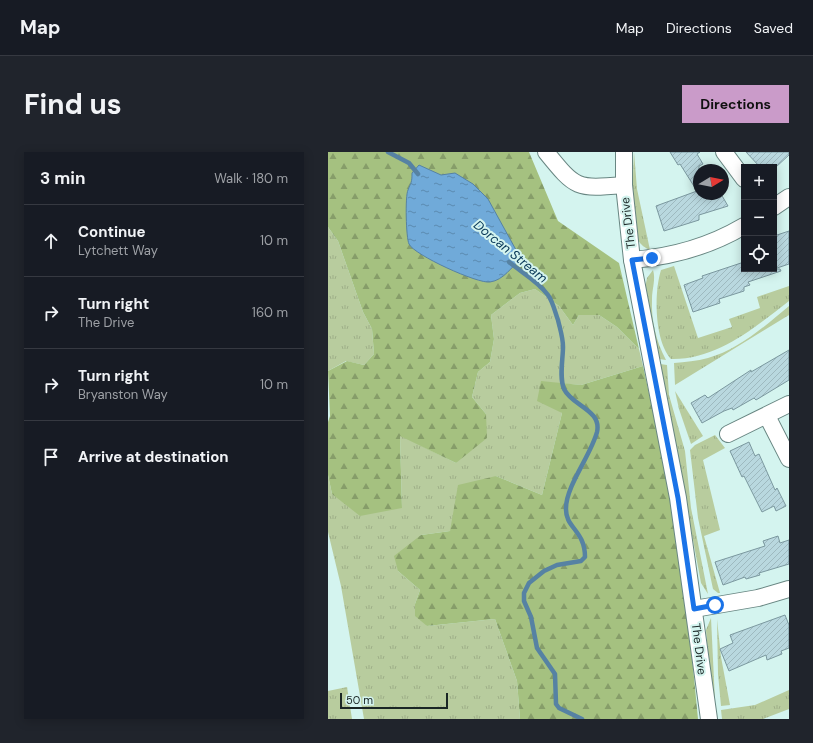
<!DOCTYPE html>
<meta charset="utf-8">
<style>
body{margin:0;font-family:"DM Sans",sans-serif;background:#20242c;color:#f1f3f6}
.controls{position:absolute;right:12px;top:12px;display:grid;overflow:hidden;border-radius:0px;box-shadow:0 2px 10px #0003}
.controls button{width:36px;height:36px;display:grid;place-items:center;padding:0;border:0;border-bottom:1px solid #363941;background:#171b24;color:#f1f3f6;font:20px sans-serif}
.compass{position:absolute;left:365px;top:12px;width:36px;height:36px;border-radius:50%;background:#171b24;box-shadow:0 2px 10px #0003;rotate:80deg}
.scale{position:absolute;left:12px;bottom:10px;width:108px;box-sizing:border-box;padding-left:4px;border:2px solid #1a2625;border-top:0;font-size:11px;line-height:14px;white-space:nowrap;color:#1a2625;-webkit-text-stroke:3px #d4f4ef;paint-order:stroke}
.stop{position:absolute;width:12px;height:12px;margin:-9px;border:3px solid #1a73e8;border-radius:50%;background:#fff}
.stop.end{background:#1a73e8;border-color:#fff;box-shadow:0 1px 4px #0008}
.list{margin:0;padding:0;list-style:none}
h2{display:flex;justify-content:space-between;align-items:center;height:52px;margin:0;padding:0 16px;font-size:17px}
h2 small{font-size:13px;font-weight:400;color:#9ea1a6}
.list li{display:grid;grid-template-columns:26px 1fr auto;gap:12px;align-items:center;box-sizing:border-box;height:72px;padding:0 16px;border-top:1px solid #363941}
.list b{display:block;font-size:15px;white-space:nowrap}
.list p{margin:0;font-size:13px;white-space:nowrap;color:#9ea1a6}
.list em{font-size:13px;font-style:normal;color:#9ea1a6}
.icon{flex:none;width:22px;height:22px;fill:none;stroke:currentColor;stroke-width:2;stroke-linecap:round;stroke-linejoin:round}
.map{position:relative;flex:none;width:461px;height:567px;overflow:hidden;border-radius:0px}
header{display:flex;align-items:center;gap:24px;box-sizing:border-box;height:56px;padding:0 20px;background:#171b24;border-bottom:1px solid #363941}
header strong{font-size:19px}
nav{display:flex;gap:22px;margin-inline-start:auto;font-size:14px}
.intro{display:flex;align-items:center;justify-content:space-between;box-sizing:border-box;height:96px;padding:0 24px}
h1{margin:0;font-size:28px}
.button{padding:10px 18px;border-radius:0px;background:#ca9bc9;color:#111;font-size:14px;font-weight:700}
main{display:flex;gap:24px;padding:0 24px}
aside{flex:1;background:#171b24;border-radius:0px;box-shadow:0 2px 10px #0003}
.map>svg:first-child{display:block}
.grass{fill:url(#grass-tufts)}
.forest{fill:url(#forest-firs)}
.water{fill:url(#water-ripples);stroke:#5682a3}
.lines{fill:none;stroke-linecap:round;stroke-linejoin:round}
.stream{stroke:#5682a3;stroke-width:4.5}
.building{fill:url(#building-hatch);stroke:#7b989f}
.minor-casing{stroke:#688682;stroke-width:18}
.minor{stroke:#fff;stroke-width:16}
.route{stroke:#1a73e8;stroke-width:5}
.labels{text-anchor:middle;stroke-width:4;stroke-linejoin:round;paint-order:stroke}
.street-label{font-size:12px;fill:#1a2625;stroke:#d4f4ef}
.water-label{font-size:13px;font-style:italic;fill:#073656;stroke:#d4f4ef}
</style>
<header>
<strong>Map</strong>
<nav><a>Map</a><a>Directions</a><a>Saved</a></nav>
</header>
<div class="intro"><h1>Find us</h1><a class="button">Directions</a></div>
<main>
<aside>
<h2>3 min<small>Walk · 180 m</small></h2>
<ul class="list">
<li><svg class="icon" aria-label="ahead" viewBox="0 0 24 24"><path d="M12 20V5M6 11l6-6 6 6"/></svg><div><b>Continue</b><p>Lytchett Way</p></div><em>10 m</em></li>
<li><svg class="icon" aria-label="right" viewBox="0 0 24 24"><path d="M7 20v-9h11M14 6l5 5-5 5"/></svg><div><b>Turn right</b><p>The Drive</p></div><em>160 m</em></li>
<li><svg class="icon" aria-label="right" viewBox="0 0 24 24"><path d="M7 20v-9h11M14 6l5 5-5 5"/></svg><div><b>Turn right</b><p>Bryanston Way</p></div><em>10 m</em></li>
<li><svg class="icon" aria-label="arrive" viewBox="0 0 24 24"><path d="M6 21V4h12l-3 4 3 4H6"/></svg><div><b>Arrive at destination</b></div></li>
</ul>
</aside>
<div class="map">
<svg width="461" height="567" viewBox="0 0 461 567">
<defs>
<pattern id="grass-tufts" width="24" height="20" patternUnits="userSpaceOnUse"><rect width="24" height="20" fill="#b8cc9e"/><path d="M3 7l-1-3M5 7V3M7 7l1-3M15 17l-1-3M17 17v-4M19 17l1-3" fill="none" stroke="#9eaf88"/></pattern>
<pattern id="forest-firs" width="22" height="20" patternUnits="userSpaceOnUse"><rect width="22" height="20" fill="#a5c180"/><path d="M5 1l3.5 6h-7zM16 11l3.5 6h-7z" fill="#869d69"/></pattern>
<pattern id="water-ripples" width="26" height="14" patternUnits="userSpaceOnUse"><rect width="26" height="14" fill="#70aad9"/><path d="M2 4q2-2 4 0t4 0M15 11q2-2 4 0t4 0" fill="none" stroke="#5b8ab0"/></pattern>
<pattern id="building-hatch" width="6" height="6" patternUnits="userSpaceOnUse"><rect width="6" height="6" fill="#b9d8df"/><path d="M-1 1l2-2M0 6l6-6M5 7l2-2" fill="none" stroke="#9eb9bf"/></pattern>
</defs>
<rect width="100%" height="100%" fill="#d4f4ef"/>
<g class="grass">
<path d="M306 0 309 37 322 98C317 96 313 93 310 88 303 71 305 19 306 0Z"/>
<polygon points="0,75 10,89 35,160 44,177 46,202 36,213 18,209 0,219"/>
<path d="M346 114 370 186 404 175 401 167 432 156 429 145 461 134V149C426 176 389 208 343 207 326 188 326 140 333 118Z"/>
<path d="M325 118C328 127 324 137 324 147 323 168 328 189 338 208L331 207 317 136 319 126Z"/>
<polygon points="207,137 231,154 245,173 251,163 271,163 289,175 311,197 315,214 253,233 213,230 234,261 214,343 168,324 122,379 93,383 70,419 92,438 87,452 99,474 167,467 189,529 192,567 36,567 13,434 0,380 0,323 4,342 74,356 72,283 128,311 158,262 144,245 150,220 162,210 166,187 163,163 192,141"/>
<path d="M461 154V163L347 233 346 211C357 210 369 209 380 206 410 198 437 174 461 154Z"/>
<polygon points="332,212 339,213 341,243 357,299 363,356 380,442 373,431 371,420"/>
<polygon points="347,239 375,284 363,292 351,257"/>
<polygon points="387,283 397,296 375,308 392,378 376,384 392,441 390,441 385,437 370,366 362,298 367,293"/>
<polygon points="383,466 387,549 384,549 378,478"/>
<polygon points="389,467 393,505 402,553 393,554 390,522"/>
<polygon points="19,535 24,567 0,567 0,539"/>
<polygon points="461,538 461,557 435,567 394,567 393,558 427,553"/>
</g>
<g class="forest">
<polygon points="0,0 201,0 230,69 291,111 311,197 289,175 271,163 251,163 245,173 231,154 207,137 192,141 163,163 166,187 162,210 150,220 144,245 158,262 159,286 128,311 72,284 74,356 32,364 4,342 0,323 0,270 2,264 0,219 19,209 36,213 46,202 44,177 35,160 10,89 0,75"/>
<polygon points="315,214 344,346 359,453 370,567 192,567 189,529 167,467 99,474 87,464 87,452 92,438 70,419 66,404 93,383 122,379 130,333 168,324 214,343 234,261 209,249 213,229 253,233"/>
</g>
<path class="water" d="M91 13 113 23 127 21 145 32 160 47 193 107C183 115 176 128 162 130 150 132 86 103 81 92 78 86 77 44 80 38 83 30 84 31 84 21Z"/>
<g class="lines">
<g class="stream">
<polyline points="60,0 81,11 90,22"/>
<path d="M181 110C193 120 210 129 220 143 225 150 227 160 230 168 232 177 235 185 235 195 235 207 231 225 236 237 244 254 274 258 269 280 263 303 238 334 238 356 237 376 257 378 257 405L253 409 229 413 216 419 201 431 196 441V449L203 465 209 496 227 522 228 552 231 556 254 567"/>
</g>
</g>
<g class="building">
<polygon points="342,0 372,0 369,2 375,12 371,14 371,42 393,42 400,54 371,63 371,68 336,79 328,54 369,39 352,12 350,13"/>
<polygon points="418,0 461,0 461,3 448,15 432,15"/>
<polygon points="461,79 461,112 446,117 446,84"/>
<polygon points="416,110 416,117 452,117 453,119 420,130 422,133 416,135 416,139 391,147 392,151 365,160 356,133 375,126 374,124"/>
<polygon points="461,198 461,228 428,248 426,246 405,258 404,256 396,259 374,271 363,251 377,243 380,246 423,218 423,220"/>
<polygon points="421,290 427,304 431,302 447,338 449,336 458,354 448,359 446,354 434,360 416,324 414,325 402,299"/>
<polygon points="450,384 452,391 461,388 461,412 431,421 432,423 418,427 417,425 395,433 387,410 437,394 435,389"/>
<polygon points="457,463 461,473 461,496 453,499 454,502 439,508 438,503 401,519 392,497 405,491 402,483"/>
</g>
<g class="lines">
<defs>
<g id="minor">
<path d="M218 0C248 37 248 37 296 33"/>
<polyline points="296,0 296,33 304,108 350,346 381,567"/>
<polyline points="396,0 416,27"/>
<polyline points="446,55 461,45"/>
<path d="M304 108C343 105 382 94 416 74"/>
<polyline points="439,264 461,307"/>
<polyline points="400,282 461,252"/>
<polyline points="366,457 430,446 461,437"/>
</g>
</defs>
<use href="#minor" class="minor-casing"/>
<use href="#minor" class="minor"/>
</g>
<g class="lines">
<polyline class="route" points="324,106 304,108 350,346 366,457 387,453"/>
</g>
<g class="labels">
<g class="street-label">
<text transform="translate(300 71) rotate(-97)" y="4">The Drive</text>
<text transform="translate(371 497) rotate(83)" y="4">The Drive</text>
</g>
<g class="water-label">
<text transform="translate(183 99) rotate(39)" y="5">Dorcan Stream</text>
</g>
</g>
</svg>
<div class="controls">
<button>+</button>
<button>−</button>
<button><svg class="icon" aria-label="locate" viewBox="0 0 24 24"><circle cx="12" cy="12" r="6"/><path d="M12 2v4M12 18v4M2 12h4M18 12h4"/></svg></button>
</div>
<svg class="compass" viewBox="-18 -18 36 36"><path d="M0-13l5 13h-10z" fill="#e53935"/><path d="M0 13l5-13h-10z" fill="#9ea1a6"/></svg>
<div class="scale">50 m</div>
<div class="stop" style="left:387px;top:453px"></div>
<div class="stop end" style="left:324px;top:106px"></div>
</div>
</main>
